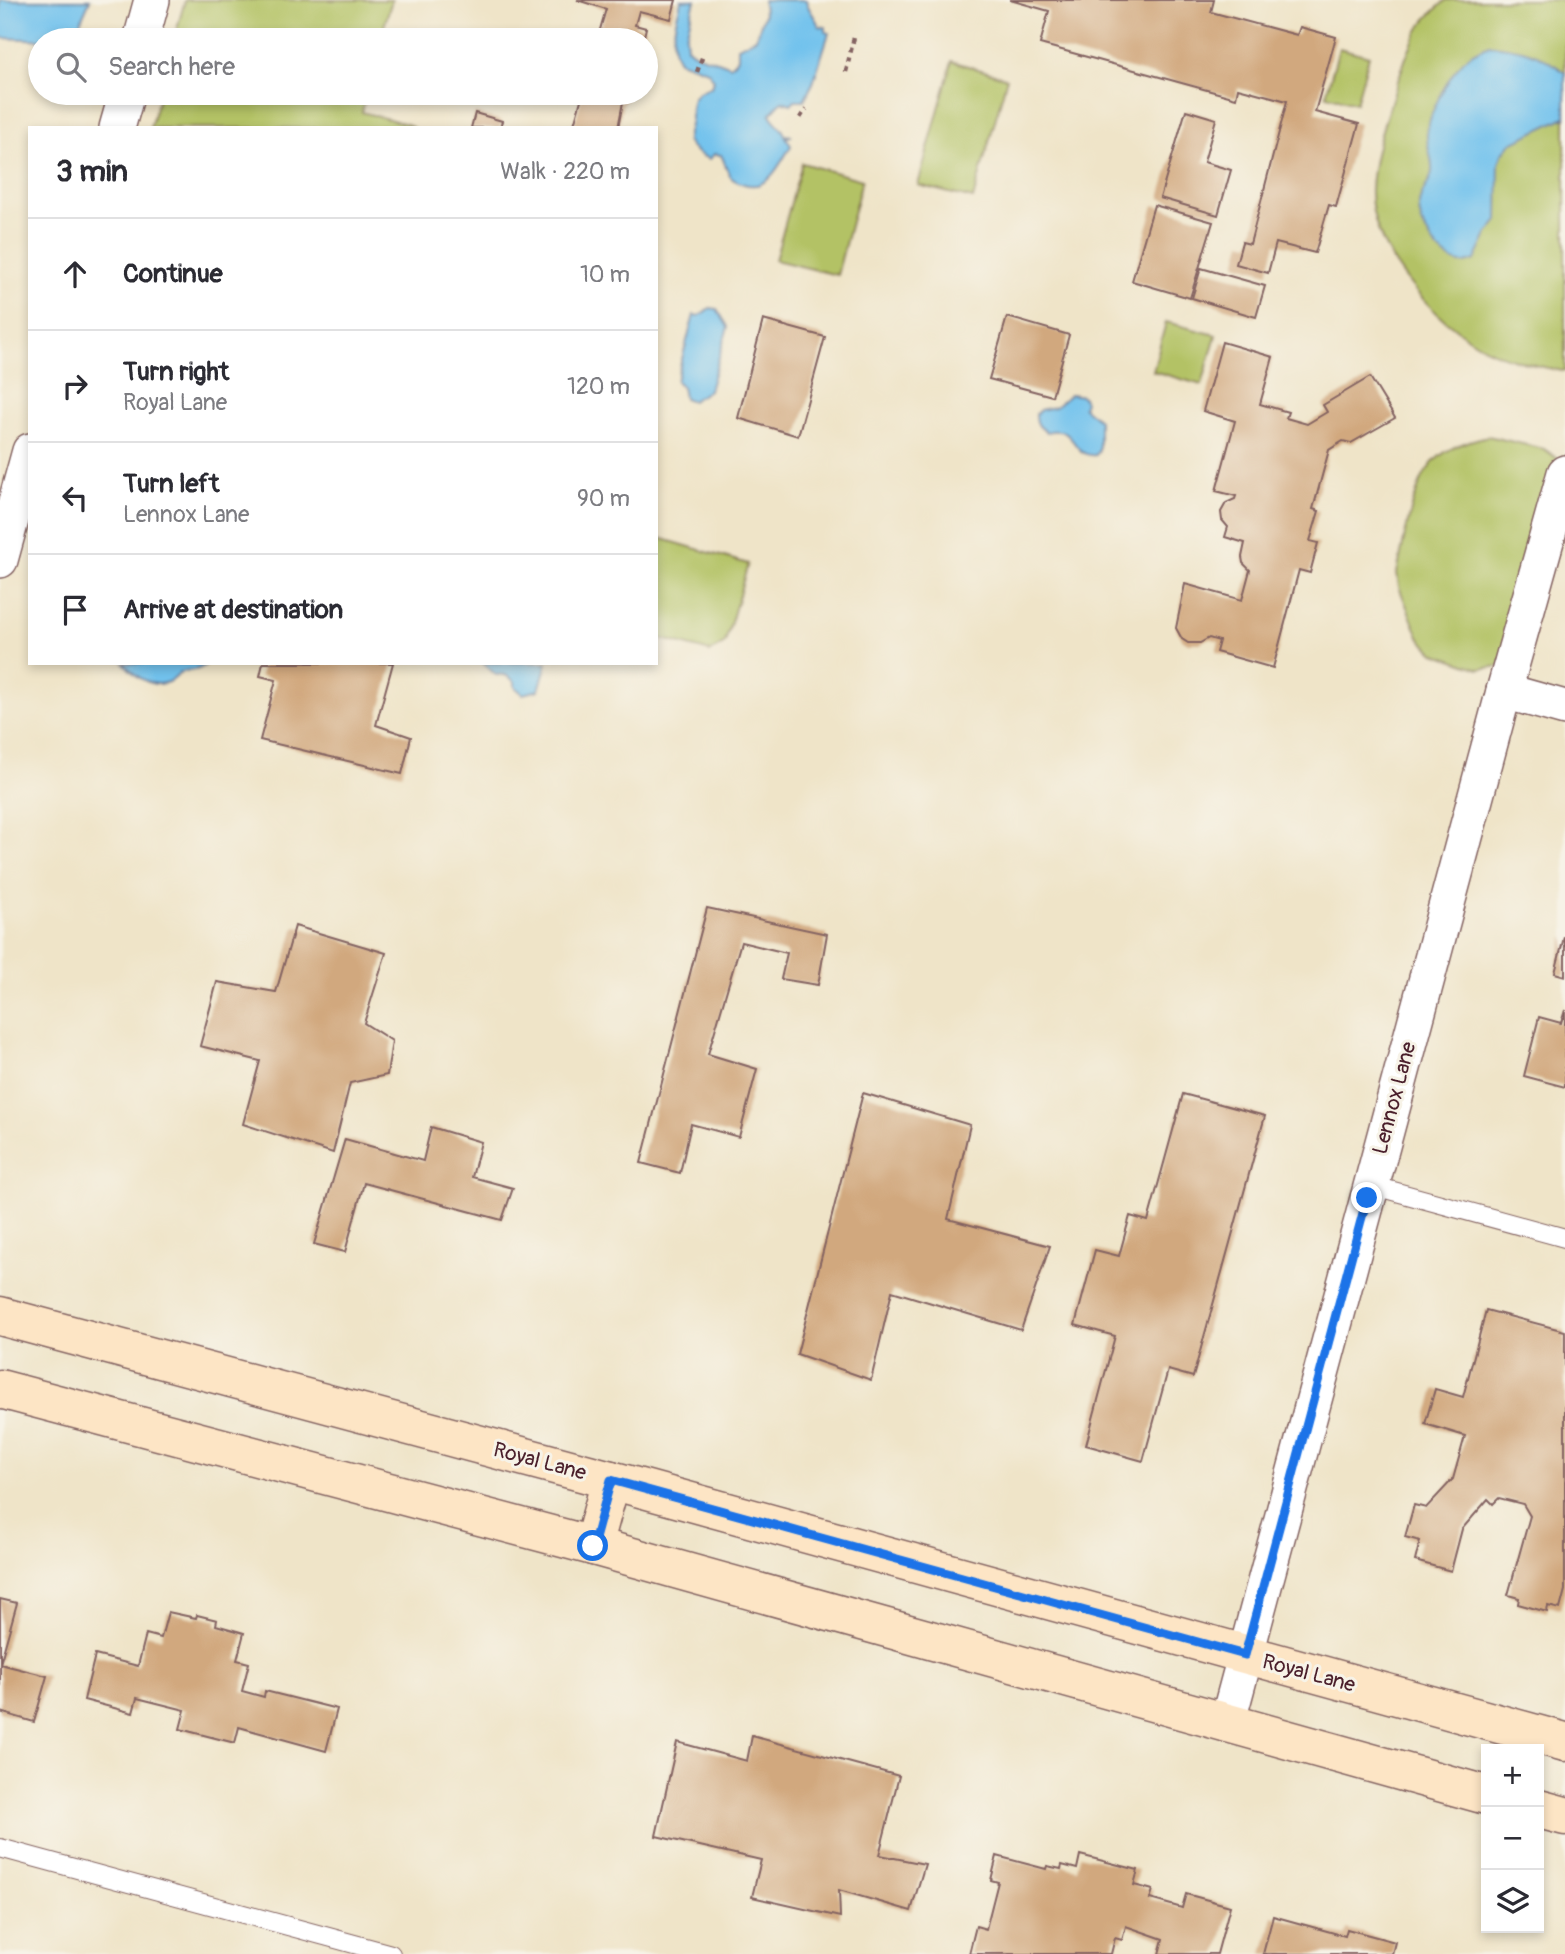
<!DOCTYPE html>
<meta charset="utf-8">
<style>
body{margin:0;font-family:Pangolin,sans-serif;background:#f2f2f3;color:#2b2b33}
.controls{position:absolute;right:21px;bottom:21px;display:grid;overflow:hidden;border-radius:0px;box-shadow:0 4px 10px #0003}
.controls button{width:63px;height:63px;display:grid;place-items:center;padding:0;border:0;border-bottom:2px solid #e1e1e2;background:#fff;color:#2b2b33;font:35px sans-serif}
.stop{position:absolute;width:21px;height:21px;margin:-16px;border:5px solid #1a73e8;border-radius:50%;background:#fff}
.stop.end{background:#1a73e8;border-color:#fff;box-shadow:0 2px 7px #0008}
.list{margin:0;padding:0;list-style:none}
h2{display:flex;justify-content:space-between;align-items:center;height:91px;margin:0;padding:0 28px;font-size:30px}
h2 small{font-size:23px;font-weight:400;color:#7c7c81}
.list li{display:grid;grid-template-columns:46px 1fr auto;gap:21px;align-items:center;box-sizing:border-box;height:112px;padding:0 28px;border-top:2px solid #e1e1e2}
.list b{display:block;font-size:26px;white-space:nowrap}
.list p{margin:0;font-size:23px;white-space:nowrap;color:#7c7c81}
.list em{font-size:23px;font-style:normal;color:#7c7c81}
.icon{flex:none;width:38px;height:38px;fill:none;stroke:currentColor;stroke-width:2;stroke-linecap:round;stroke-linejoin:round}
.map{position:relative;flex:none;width:1565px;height:1954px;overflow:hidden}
.search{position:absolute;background:#fff;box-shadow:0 4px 10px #0003;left:28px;top:28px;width:630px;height:77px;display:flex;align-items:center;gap:18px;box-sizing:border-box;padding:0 24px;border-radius:38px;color:#7c7c81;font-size:26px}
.panel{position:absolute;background:#fff;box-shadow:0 4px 10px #0003;left:28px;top:126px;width:630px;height:539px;border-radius:0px}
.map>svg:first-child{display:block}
.green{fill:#b3c265;stroke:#7e7048;stroke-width:2}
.water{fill:#72c2ed;stroke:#5e708c;stroke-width:2}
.building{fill:#d1a87e}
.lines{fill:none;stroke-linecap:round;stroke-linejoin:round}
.service-casing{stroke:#846462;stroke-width:20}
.minor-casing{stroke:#846462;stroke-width:38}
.secondary-casing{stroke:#846462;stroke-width:41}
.path{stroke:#846462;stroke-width:4.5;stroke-dasharray:5 5;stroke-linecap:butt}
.service{stroke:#fff;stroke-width:18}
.minor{stroke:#fff;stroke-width:35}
.secondary{stroke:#fde5c5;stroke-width:38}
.route{stroke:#1a73e8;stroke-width:9}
.labels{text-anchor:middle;stroke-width:6;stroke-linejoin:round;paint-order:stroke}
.street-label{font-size:21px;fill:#4a1f2b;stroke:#f7f3e8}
</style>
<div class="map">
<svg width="1565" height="1954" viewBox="0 0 1565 1954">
<rect width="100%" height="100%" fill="#f7f3e8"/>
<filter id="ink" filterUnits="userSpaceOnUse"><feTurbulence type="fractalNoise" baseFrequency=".0143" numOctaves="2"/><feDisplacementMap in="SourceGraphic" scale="14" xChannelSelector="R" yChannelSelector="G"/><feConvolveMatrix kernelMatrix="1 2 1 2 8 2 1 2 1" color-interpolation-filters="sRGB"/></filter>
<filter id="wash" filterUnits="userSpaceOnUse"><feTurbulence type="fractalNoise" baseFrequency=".00686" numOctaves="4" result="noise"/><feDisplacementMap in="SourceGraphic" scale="28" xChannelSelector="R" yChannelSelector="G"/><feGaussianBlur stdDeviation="1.57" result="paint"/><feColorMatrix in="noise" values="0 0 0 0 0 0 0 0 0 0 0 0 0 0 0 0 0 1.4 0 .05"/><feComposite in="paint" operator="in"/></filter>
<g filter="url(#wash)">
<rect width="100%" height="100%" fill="#efe4c8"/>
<g class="green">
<polygon points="185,0 392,0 380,40 174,40"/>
<path d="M1446 0H1565V370L1562 371C1533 365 1502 359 1476 343 1428 313 1370 250 1371 190 1372 161 1382 129 1391 102 1399 79 1409 42 1423 23 1430 14 1439 7 1446 0Z"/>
<polygon points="1339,48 1369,56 1356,103 1326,95"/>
<polygon points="952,61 1007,78 973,199 918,185"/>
<polygon points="160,93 366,93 362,112 407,124 413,128 150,128"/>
<polygon points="802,163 862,180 837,275 775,260"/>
<polygon points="1166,322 1216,335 1202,385 1153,371"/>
<path d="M1488 436 1544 449 1558 459 1500 666 1479 669 1434 653 1419 637 1399 587 1397 573C1403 546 1412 491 1428 469 1441 449 1466 441 1488 436Z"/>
<polygon points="656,537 748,564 725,643 710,652 656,637"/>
</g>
<g class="water">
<polygon points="0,0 90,0 75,34 51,40 0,38"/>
<path d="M681 0H695L686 36 687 47C697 59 717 58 730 66L738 58V47L756 38 764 15 763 0H806C808 10 815 16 819 26L826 27V32L829 33 813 83 804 100H795L791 104 782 101 770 114C774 123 782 126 785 135L792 136 786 137 791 146C780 163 769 192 744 184 739 182 733 181 730 176 726 169 725 162 721 155L714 154 710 159C699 156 693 150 687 141 687 133 691 125 691 117 691 99 691 93 711 87L714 80 708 71 679 61C667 42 677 20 681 0Z"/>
<path d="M1489 45C1519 47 1542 53 1565 73V117L1511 143 1502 154 1499 164 1498 221 1488 233 1475 260C1470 262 1465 264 1460 263 1439 259 1418 225 1419 205 1419 192 1432 183 1432 171 1433 158 1426 146 1427 134 1429 112 1452 68 1470 55 1475 51 1483 48 1489 45Z"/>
<polygon points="710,308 717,309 728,327 709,390 692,401 684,398 682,387 676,381 694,315 699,316"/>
<path d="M1071 394 1082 396 1085 402 1083 407 1099 420V450L1096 455C1070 458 1078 424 1047 432 1039 427 1036 424 1036 414L1040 410 1055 407Z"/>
<path d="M124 663H208C195 673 195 668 182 672 177 674 173 680 168 682 150 689 135 676 124 663Z"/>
<path d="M483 663H547L539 690 523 694 515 687V682C509 676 504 673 496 675Z"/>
</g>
<g id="blocks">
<g class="building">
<polygon points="577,0 676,0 671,19 639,11 635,25 646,28 643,40 597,40 606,9"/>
<polygon points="1010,0 1214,0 1211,12 1297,35 1300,27 1336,37 1315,112 1359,124 1336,207 1329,205 1315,253 1276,243 1268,273 1236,264 1242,242 1250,244 1287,101 1238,88 1236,98 1040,44 1049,11"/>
<polygon points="583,93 627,93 625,102 623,102 618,128 573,128"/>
<polygon points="1186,110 1216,119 1204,162 1231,170 1218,215 1160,198"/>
<polygon points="475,113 502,121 500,128 471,128"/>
<polygon points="1154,205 1213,222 1190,298 1132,281"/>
<polygon points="1201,268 1265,286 1256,317 1192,298"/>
<polygon points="1007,317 1069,335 1052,396 989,379"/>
<polygon points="763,320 825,337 798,436 738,418"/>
<polygon points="1222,342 1273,357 1260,404 1288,412 1286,418 1307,424 1327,412 1323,405 1370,377 1395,418 1351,443 1343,441 1329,450 1313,509 1319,511 1310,541 1318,543 1310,573 1299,570 1273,668 1216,652 1219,641 1209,638 1200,643 1188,643 1182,639 1176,628 1185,584 1242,600 1250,570 1243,563 1242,557 1245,543 1225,537 1228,527 1222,520 1221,512 1226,503 1235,499 1236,496 1216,491 1235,421 1203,411"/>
<polygon points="263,663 393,663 376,725 411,737 402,774 260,740 276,680 260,676"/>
<polygon points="707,908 827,934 818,985 781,979 787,953 741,942 708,1054 757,1069 739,1137 691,1124 680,1173 641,1163"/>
<polygon points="295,926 386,953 364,1023 392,1041 387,1075 350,1083 333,1153 243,1124 260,1061 200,1046 217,982 276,992"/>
<polygon points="1564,937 1565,937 1565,976 1555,973"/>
<polygon points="1565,1010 1565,1087 1524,1076 1539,1017 1561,1023"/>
<polygon points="863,1093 970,1125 948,1219 1050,1246 1021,1330 892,1291 871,1380 797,1354"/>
<polygon points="1183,1094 1265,1116 1193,1377 1168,1370 1143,1461 1086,1445 1115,1336 1075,1325 1095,1250 1119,1256 1130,1216 1148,1221"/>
<polygon points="431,1127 481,1142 472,1177 513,1188 502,1220 364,1183 345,1252 314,1244 345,1139 423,1161"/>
<polygon points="1486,1310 1565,1331 1565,1590 1560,1609 1548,1606 1547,1612 1518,1604 1519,1598 1508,1595 1530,1516 1523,1504 1499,1498 1493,1504 1488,1499 1462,1529 1451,1571 1415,1561 1420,1541 1405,1537 1414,1505 1426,1508 1453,1479 1465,1436 1425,1424 1435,1389 1463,1397"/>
<polygon points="0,1599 17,1603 0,1664 47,1676 34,1722 0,1712"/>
<polygon points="168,1612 196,1618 197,1615 217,1620 216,1625 244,1633 237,1660 249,1663 242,1691 264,1697 265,1691 337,1709 326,1751 239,1727 235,1743 180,1729 185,1710 137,1698 133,1713 84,1700 95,1655 138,1666 146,1634 161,1638"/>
<polygon points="752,1736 899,1776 879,1855 925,1864 911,1911 839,1890 840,1917 752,1897 761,1860 656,1836 677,1742 747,1761"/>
<polygon points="1080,1855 1138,1870 1134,1885 1153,1890 1150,1899 1182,1908 1186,1894 1230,1906 1217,1954 1159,1954 1163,1939 1126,1926 1122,1940 1115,1938 1111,1954 969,1954 976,1926 986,1929 998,1882 991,1880 997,1856 1046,1869 1047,1866 1061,1869 1062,1865 1077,1869"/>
<polygon points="1273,1916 1345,1936 1347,1929 1395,1942 1392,1954 1263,1954"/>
</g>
</g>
</g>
<g filter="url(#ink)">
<use href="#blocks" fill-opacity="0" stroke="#846462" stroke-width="2"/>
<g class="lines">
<defs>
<g id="service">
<polyline points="1371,1185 1565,1238"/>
<polyline points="0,1848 391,1954"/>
</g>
<g id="minor">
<polyline points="141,40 152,0"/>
<polyline points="117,128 127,93"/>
<polyline points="0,560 30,451"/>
<polyline points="1504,691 1565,708"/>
<polyline points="1227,1724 1504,691 1565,473"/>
</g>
<g id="secondary">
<polyline points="0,1316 611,1480 1565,1742"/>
<polyline points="0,1389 593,1546 1486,1795"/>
<polyline points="593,1546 611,1480"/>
<polyline points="1539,1809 1565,1816"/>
</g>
</defs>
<use href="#service" class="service-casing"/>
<use href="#minor" class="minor-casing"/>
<use href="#secondary" class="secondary-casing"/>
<g class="path">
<polyline points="697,72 703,55"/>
<polyline points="846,72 854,37"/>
<polyline points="800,118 806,109"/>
</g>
<use href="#service" class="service"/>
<use href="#minor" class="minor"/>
<use href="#secondary" class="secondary"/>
</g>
</g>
<g class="lines" filter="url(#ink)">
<polyline class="route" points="593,1546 611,1480 1245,1655 1367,1198"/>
</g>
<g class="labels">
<g class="street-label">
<text transform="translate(1394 1098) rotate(-75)" y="7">Lennox Lane</text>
<text transform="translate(540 1461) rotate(15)" y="7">Royal Lane</text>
<text transform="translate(1309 1673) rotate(15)" y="7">Royal Lane</text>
</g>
</g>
</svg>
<div class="controls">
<button>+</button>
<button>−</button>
<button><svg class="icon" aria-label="layers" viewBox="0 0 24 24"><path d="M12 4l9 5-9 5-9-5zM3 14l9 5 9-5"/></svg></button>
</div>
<div class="stop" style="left:593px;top:1546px"></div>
<div class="stop end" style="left:1367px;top:1198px"></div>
<div class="search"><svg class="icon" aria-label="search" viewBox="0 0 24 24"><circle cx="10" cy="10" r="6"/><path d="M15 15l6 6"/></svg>Search here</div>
<section class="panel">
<h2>3 min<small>Walk · 220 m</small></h2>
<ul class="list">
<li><svg class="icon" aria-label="ahead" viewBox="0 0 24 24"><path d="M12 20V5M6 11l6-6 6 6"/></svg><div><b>Continue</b></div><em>10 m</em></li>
<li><svg class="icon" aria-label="right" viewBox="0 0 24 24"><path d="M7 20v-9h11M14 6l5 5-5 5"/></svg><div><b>Turn right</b><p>Royal Lane</p></div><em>120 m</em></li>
<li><svg class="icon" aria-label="left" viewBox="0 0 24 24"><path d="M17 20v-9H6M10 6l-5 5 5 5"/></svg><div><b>Turn left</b><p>Lennox Lane</p></div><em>90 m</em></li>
<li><svg class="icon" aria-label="arrive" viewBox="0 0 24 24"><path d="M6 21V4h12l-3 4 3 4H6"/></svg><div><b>Arrive at destination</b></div></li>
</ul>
</section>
</div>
